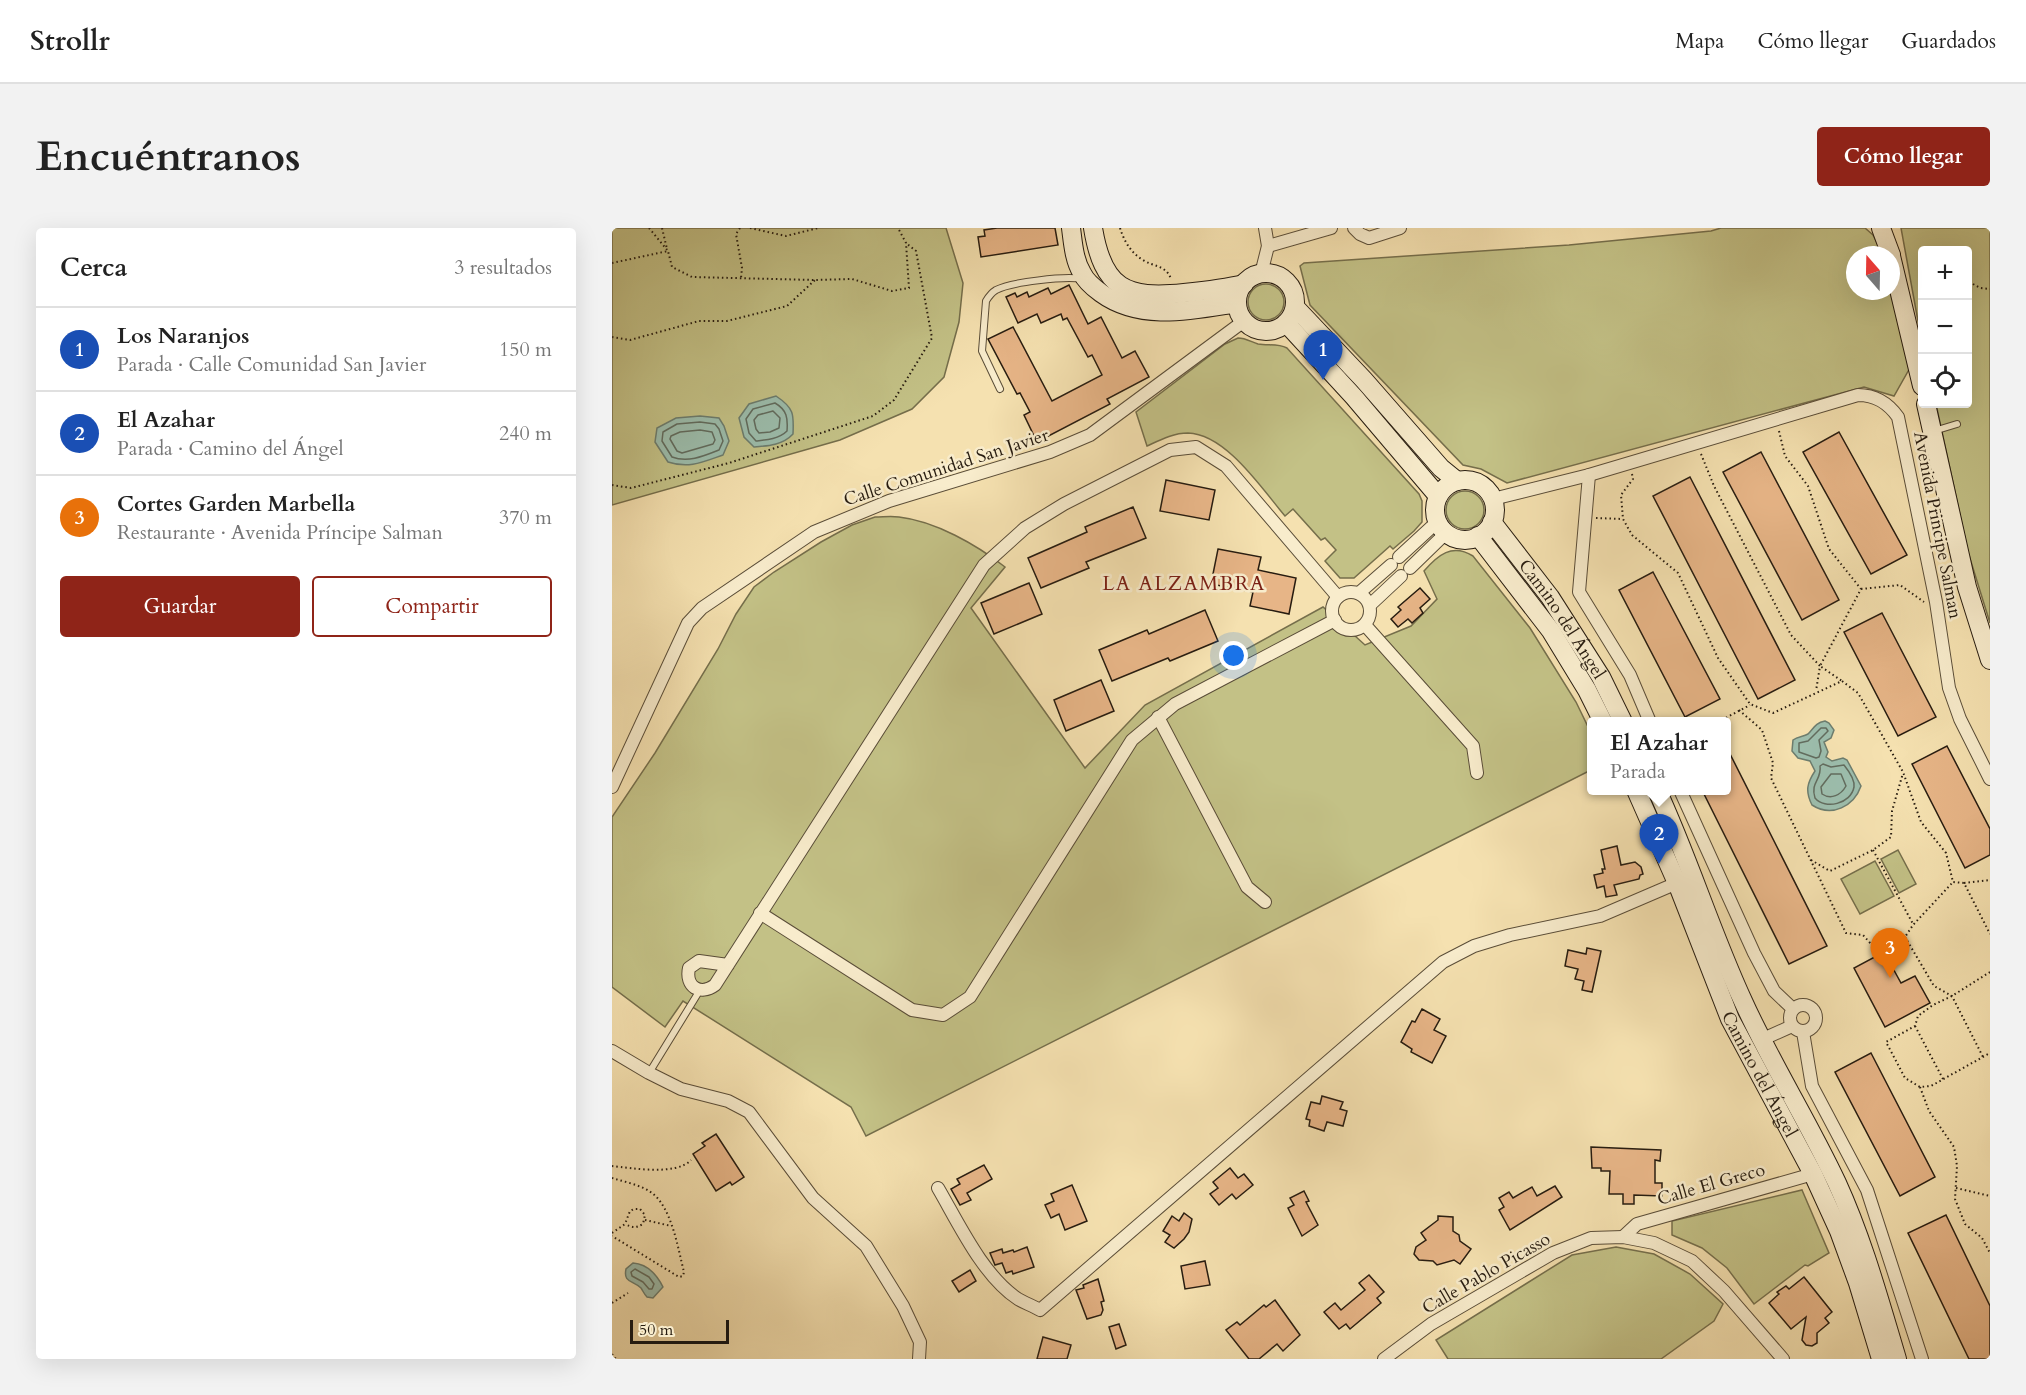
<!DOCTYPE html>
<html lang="es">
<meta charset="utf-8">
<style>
body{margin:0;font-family:Cardo,serif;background:#f2f2f2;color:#222}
.controls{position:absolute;right:18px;top:18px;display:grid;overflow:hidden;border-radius:6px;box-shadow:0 6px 24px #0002}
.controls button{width:54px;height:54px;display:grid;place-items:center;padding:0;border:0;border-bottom:2px solid #e0e0e0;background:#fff;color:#222;font:30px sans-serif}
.compass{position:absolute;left:1234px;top:18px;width:54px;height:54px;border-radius:50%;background:#fff;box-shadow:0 6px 24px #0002;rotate:340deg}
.scale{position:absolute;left:18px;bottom:15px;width:99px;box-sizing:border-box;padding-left:6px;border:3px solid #271c10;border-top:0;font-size:16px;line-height:21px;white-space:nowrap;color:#271c10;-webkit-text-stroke:4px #f8eccc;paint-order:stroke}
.you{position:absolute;left:622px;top:428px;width:21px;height:21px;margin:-15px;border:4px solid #fff;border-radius:50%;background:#1a73e8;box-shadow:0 0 0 9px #1a73e833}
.badge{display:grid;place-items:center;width:39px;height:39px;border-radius:50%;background:#8f2418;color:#fff;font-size:20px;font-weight:700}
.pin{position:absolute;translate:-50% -50px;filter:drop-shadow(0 2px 3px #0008)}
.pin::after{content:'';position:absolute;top:32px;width:21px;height:18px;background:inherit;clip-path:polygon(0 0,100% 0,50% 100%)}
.popup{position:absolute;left:975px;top:489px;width:144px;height:78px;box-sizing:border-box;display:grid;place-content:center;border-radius:6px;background:#fff;filter:drop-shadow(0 2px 4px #0005);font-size:20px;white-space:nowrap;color:#767676}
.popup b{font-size:22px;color:#222}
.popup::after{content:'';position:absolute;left:50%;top:100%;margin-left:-12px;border:12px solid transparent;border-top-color:#fff}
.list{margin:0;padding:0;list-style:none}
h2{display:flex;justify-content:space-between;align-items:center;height:78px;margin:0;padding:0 24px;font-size:26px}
h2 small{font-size:20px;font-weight:400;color:#767676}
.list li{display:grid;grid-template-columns:39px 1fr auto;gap:18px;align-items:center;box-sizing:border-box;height:84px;padding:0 24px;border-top:2px solid #e0e0e0}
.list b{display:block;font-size:22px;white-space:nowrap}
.list p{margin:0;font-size:20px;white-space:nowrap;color:#767676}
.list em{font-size:20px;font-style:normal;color:#767676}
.actions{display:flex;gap:12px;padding:18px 24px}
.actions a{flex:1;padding:14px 0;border:2px solid #8f2418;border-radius:6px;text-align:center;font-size:21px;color:#8f2418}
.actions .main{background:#8f2418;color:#fff}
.icon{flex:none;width:33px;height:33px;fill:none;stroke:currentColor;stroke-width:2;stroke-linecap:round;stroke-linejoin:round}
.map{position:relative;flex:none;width:1378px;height:1131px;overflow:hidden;border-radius:6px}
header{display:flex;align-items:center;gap:36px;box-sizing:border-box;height:84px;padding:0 30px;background:#fff;border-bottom:2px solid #e0e0e0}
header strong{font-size:28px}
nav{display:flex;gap:33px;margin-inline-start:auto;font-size:21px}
.intro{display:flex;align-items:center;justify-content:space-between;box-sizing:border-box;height:144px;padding:0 36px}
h1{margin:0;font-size:42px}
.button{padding:15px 27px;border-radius:6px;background:#8f2418;color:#fff;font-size:21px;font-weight:700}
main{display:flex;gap:36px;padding:0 36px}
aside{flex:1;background:#fff;border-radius:6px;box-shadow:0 6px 24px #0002}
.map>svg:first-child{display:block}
.green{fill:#c3c186;stroke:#756e4b;stroke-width:1.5}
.water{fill:#9cbdac;stroke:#6d7d6e;stroke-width:1.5}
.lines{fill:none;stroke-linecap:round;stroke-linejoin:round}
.shore{stroke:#626c5e;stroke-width:1.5}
.building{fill:#e7b587;stroke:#271c10;stroke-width:1.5}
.lane-casing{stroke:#5a4d38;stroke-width:8}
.street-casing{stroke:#5a4d38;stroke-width:14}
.secondary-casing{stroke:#271c10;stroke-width:20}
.path{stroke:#271c10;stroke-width:2;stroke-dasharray:1.5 3;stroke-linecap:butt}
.lane{stroke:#f8eccc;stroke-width:6}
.street{stroke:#f8eccc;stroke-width:12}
.secondary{stroke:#f8eccc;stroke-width:18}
.labels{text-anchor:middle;stroke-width:5;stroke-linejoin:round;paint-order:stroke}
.street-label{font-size:18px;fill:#271c10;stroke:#f8eccc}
.neighbourhood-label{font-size:20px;letter-spacing:1.5px;fill:#7a1f14;stroke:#f8eccc}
</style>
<header>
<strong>Strollr</strong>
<nav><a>Mapa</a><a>Cómo llegar</a><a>Guardados</a></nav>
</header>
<div class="intro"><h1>Encuéntranos</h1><a class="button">Cómo llegar</a></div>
<main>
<aside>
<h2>Cerca<small>3 resultados</small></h2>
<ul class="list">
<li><span class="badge" style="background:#1a4fb4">1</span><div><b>Los Naranjos</b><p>Parada · Calle Comunidad San Javier</p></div><em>150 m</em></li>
<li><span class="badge" style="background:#1a4fb4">2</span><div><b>El Azahar</b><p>Parada · Camino del Ángel</p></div><em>240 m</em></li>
<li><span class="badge" style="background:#e8710a">3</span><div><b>Cortes Garden Marbella</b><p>Restaurante · Avenida Príncipe Salman</p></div><em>370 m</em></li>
</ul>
<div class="actions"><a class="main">Guardar</a><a>Compartir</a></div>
</aside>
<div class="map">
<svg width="1378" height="1131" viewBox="0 0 1378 1131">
<rect width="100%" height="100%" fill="#f5e1b0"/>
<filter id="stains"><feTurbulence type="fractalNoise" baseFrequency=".00333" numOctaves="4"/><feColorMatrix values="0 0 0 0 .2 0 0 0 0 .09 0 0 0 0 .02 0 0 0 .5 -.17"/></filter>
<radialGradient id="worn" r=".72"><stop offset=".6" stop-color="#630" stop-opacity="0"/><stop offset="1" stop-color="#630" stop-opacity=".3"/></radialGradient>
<g class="green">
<polygon points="0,0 334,0 351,55 347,94 332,149 300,181 228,212 0,277"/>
<polygon points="1109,0 1253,0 1261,7 1271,27 1243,27 1243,63 1279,63 1299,138 1282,168 1252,159 895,255 869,241 851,237 698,77 688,38 692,35 957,17 1099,3"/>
<polygon points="1289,0 1378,0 1378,395 1356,324 1324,176 1356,176 1356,22 1310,22 1310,115"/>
<circle cx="654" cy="74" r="18"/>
<path d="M626 110C634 110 639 114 646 116 656 118 665 115 675 120L807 266 810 273V294L802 303 781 321 778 318 742 350H728L713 333 724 322 713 310 709 312 681 281 673 288C650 261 614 206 576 205 561 205 548 212 535 218L524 184 613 116Z"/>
<circle cx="853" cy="282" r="19"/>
<path d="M263 289C271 289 279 288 287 289 323 293 365 317 393 339L359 380 473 540 533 477 711 379 753 417 799 398 825 371 812 343C826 327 840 315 861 328L918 400 964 474 979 505V542L254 908 239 879 71 773 53 799 0 759V589L43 525 106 421 124 386 142 359 162 344 209 314 240 297Z"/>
<polygon points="1286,622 1304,656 1287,665 1269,631"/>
<polygon points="1263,633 1282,668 1248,686 1229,651"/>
<polygon points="1190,962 1217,1025 1196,1038 1193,1037 1142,1076 1115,1040 1090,1020 1060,1007 1060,993"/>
<polygon points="1004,1019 1042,1026 1078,1046 1111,1076 1102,1093 1049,1131 836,1131 824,1112 960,1027"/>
</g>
<g class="water">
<path d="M164 168C182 180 182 186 181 206 171 217 156 218 142 219L132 209 127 190 137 176Z"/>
<path d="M88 188 107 190 112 198 117 213 111 227C91 234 77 241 56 234L43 214 45 200 64 190Z"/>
<path d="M1213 493 1217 495 1222 502 1219 510 1212 514 1216 524 1214 529 1220 533 1231 530 1235 532 1249 558C1242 578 1220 590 1200 577 1193 563 1195 555 1203 543L1198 533 1186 530 1180 523 1181 512C1186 508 1191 509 1196 506 1202 500 1203 495 1213 493Z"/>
<path d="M21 1035C35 1036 45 1047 51 1059L41 1070 35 1069C32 1066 31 1063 29 1060 21 1052 11 1055 14 1041Z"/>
</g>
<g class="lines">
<g class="shore">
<path d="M163 175C175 182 176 190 175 203 167 211 154 212 144 213L137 205 134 191 141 181Z"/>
<polygon points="161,183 168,190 167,200 158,204 147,205 144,201 142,192 146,187"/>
<path d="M88 194 103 196 107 201 111 213 107 222C92 228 76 235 60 229L50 213 51 204 65 196Z"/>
<polygon points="88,202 100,204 103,212 101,216 70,225 65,223 58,211 59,208 68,204"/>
<polygon points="1209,500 1214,500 1216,503 1207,512 1209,523 1207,529 1204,530 1187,524 1187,515 1196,513"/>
<path d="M1211 536 1219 539 1232 537C1236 542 1243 552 1242 559 1239 576 1213 582 1203 570 1198 554 1210 552 1208 538Z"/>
<path d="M1219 546H1229L1234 558C1229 567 1219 572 1210 566L1209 559Z"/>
<polygon points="23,1041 37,1049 42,1056 40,1061 37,1061 31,1054 20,1048 19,1044"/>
</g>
</g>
<g class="building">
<polygon points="385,0 443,0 446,17 369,29 366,9 373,8 372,2"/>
<polygon points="457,57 476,96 489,89 510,130 523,123 537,149 495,171 498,176 425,214 412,187 418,184 408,165 405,166 376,111 401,99 440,173 490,147 480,127 476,129 455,90 451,92 449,86 429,95 425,86 406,95 394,69 403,65 405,69 415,64 417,69 436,60 439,66"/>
<polygon points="1227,204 1295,327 1259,346 1191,224"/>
<polygon points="1149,224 1227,372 1190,392 1111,244"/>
<polygon points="1078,249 1183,452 1146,471 1041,268"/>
<polygon points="554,252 603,262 597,292 548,283"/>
<polygon points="521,279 534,310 474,334 477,340 429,360 416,330 475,304 473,299"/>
<polygon points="606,321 649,329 646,342 684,350 677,386 638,378 641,364 599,356"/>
<polygon points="1041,344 1108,471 1073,489 1007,362"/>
<polygon points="417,355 430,386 382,406 369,375"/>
<polygon points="808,360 818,371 808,380 811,385 800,395 796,391 786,399 779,391 789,382 786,379"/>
<polygon points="593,382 606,413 558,433 556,430 500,453 487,422 535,402 537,406"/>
<polygon points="1270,385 1324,489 1286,508 1232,404"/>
<polygon points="489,452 502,483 454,503 442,472"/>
<polygon points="1114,518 1215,718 1177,736 1090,562 1114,562"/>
<polygon points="1335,518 1378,601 1378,627 1353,640 1300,536"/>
<polygon points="1005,618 1009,637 1023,634 1029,639 1031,646 1028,647 1027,651 1002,657 1005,667 994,669 992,658 985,660 982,647 991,645 990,641 993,641 989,622"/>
<polygon points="975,720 989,723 980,764 970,762 972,753 963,751 966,741 953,738 956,722 974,726"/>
<polygon points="1272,724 1289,755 1303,748 1318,775 1273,799 1242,740"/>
<polygon points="810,781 828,791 822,802 834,808 820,835 799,824 800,821 789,814 800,793 803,794"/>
<polygon points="1259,825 1323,949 1288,968 1223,844"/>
<polygon points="710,868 731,874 728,881 735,883 731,898 715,894 712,903 697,898 698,892 694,891 699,874 708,876"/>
<polygon points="104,906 132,949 120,957 118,954 104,963 81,926 93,918 90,915"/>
<polygon points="979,919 1049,922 1048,933 1043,932 1043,955 1050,955 1050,968 1022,967 1022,976 1011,976 1011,966 997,966 998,943 989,943 989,940 980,940"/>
<polygon points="372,937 380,951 355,965 359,972 348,977 339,961 348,956 345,951"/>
<polygon points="618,940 626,950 632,946 641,957 624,971 620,966 607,977 598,966 606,960 601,954"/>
<polygon points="460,957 475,993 453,1002 447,986 439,990 433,977 442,973 439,966"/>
<polygon points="943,958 950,969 898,1002 887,982 892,979 887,970 897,964 901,970 920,959 925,968"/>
<polygon points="692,963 697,973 694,974 706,997 690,1008 676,980 682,977 678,970"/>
<polygon points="572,985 580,991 577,1004 572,1011 562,1020 553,1014 558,1007 551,1003 560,988 567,993"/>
<polygon points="1334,987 1378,1078 1378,1131 1357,1131 1296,1005"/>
<polygon points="826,988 841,989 841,1003 847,1007 848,1013 859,1021 848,1036 842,1032 825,1037 821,1033 807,1032 802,1026 804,1019 814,1012 809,1005 826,992"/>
<polygon points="415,1019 422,1039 401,1046 400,1043 394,1045 390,1035 383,1037 378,1025 390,1021 391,1025 401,1022 402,1024"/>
<polygon points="593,1033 598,1057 573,1061 569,1038"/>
<polygon points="358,1042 364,1053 347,1064 340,1053"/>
<polygon points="757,1047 772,1064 765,1070 769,1075 738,1101 734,1096 727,1101 712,1084 723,1075 729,1082 753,1062 747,1055"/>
<polygon points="1192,1049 1220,1084 1213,1090 1217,1095 1205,1105 1205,1115 1200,1118 1194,1117 1190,1112 1194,1089 1179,1101 1157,1075 1167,1066 1165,1064 1174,1058 1177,1061"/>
<polygon points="486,1051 492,1073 489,1074 491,1082 489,1087 475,1091 464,1062 472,1060 471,1057"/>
<polygon points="663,1072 688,1107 671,1123 665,1116 647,1131 637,1131 614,1102 625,1094 628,1097 652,1077 654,1079"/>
<polygon points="507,1096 514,1117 504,1121 497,1099"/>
<polygon points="431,1109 459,1117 455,1131 425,1131"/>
</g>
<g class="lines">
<defs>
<g id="lane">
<path d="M388 161 370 123 374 73C377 68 379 65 384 62 399 54 453 48 470 51"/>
<polyline points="1322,203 1345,196"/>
<polyline points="37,845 88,762"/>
</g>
<g id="street">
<polyline points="742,0 748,6 757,10 788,0"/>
<polyline points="656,18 719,0"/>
<polyline points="649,46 656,18 653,0"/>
<polyline points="977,247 967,364 1018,447 1038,494"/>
<path d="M881 271 977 247 1246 167C1264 167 1276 175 1286 189L1324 374 1337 460 1348 491 1378 551"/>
<polyline points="787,329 825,294"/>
<polyline points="798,340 834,305"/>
<circle cx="739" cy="383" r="19"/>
<polyline points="747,365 779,337"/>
<polyline points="758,377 789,348"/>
<polyline points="753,397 861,518 865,545"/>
<polyline points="546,489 635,659 653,674"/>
<polyline points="0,559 76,395 90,380 202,304 277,273 438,224 478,207 632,93"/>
<polyline points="1068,562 1142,725 1162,763 1181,781"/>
<polyline points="148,685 300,782 331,787 358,769 520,512 563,476 723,392"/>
<path d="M116 737 87 733 77 740C73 759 88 768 103 757L372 337 413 300 452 276 558 222 584 219 614 238 726 369"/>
<circle cx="1191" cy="790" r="13"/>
<polyline points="1191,804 1200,858 1255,962 1310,1131"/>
<polyline points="1149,812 1180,798"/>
<polyline points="0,823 37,845 69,861 116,873 137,884 201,970 254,1018 291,1078 308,1114 307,1131"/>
<path d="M326 960C347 996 371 1048 406 1071 413 1075 421 1078 428 1082L831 734 862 718 898 707 988 688 1065 655"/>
<polyline points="1011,1009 1025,996 1201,946"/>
<polyline points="772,1131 819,1096 941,1025 979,1010 1011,1009 1042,1015 1080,1033 1112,1063 1171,1131"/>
</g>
<g id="secondary">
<path d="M459 0C461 15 462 32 470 45 474 54 482 60 489 65 529 94 580 82 625 75"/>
<path d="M481 0C491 61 514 71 572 65 592 63 612 61 632 56"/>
<polyline points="1269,0 1279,27"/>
<polyline points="1279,28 1310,158"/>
<circle cx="654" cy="74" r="29"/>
<polyline points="683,79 752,152 829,240 845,253"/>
<polyline points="674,95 742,169 826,268"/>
<polyline points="1314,176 1355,359 1378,432"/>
<circle cx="853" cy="282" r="30"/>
<path id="s1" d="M880 294 938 369 989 449 1011 494"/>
<polyline points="866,308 939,403 975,462 991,494"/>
<path id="s2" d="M1024 562 1065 655 1118 791 1201 946 1227 1003 1246 1055 1269 1131"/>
<path d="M1045 562C1077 631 1099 704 1131 773 1159 835 1196 893 1225 955 1251 1012 1267 1071 1285 1131"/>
</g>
</defs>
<use href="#lane" class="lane-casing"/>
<use href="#street" class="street-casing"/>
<use href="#secondary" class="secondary-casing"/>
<g class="path">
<polyline points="37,0 56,23"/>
<polyline points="50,0 55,21"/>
<polyline points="128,0 124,6 130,40 129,50"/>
<polyline points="138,0 174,8 206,0"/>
<path d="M508 0C512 13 519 25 531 32 542 39 554 37 559 51"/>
<polyline points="0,35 56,23 60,39 80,49 203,52 240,51 280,63 297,60 294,15 286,0"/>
<polyline points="1361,56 1368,60 1378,61"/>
<polyline points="0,109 18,112 87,93 115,93 175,78 203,52"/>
<polyline points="1167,203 1173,228 1196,258 1217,321 1249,361 1208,438 1230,453"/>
<polyline points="1089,226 1102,258 1179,407 1208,438 1204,463"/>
<polyline points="1020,246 1021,251 1009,267 1011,291 1020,307 1066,345 1106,430 1138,476 1161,485 1230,453 1246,465 1291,544 1309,594 1334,625 1341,654 1352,655 1378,706"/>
<polyline points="0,257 19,260 117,235 261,188 282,172 320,110 304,23 294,15"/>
<polyline points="984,290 1011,291"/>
<polyline points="1249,361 1288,357 1312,374"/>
<polyline points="1127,482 1150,502 1161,535 1159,550 1234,705 1251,707 1259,716 1280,716 1293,709 1301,697 1341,654"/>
<polyline points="1106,494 1138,477"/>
<polyline points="1261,622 1301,696"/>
<polyline points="1199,632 1218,643 1261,622 1279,609 1280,583 1291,545"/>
<polyline points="1352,655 1378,652"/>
<polyline points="1293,709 1322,758 1340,768 1371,829"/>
<polyline points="1378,744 1340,768 1321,777 1306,788 1303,798 1274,814 1293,850 1308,859 1319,858 1378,825"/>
<polyline points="1303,798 1331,851"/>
<polyline points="1308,859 1317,883 1342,919 1345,938 1343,971 1353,996 1370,1010 1378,1025"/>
<path d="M0 938C20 940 64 948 79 932"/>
<path d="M0 950C13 954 29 957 40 965 60 980 66 1021 72 1044L71 1048 67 1049 0 1008"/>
<polyline points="1344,960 1378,968"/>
<polyline points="33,992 59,998"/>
<path d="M0 1005 13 996 18 983 22 981H28L33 987 31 996C24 1000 21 1000 13 996"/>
<polyline points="0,1075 16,1065"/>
<polyline points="0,1126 4,1131"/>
</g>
<use href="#lane" class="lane"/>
<use href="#street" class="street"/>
<use href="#secondary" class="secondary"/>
</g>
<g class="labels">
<g class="street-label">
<text transform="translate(334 239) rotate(-18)" y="6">Calle Comunidad San Javier</text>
<text transform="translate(1326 297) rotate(79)" y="6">Avenida Principe Salman</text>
<text dy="6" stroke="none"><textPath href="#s1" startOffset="120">Camino del Ángel</textPath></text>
<text dy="6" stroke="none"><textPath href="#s2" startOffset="310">Camino del Ángel</textPath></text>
<text transform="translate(1099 956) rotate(-16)" y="6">Calle El Greco</text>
<text transform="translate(874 1045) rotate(-30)" y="6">Calle Pablo Picasso</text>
</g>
<g class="neighbourhood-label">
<text x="572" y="362">LA ALZAMBRA</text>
</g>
</g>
<rect width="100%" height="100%" filter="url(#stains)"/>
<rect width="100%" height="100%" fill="url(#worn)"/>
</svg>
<div class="controls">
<button>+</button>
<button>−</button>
<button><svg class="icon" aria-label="locate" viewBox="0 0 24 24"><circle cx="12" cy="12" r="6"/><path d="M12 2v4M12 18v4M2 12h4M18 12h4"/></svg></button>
</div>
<svg class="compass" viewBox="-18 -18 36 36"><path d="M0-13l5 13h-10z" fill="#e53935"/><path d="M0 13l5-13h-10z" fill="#767676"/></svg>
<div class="scale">50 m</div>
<div class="you"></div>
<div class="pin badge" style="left:711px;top:152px;background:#1a4fb4">1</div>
<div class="pin badge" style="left:1047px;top:636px;background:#1a4fb4">2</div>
<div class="popup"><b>El Azahar</b>Parada</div>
<div class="pin badge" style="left:1278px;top:750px;background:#e8710a">3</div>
</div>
</main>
